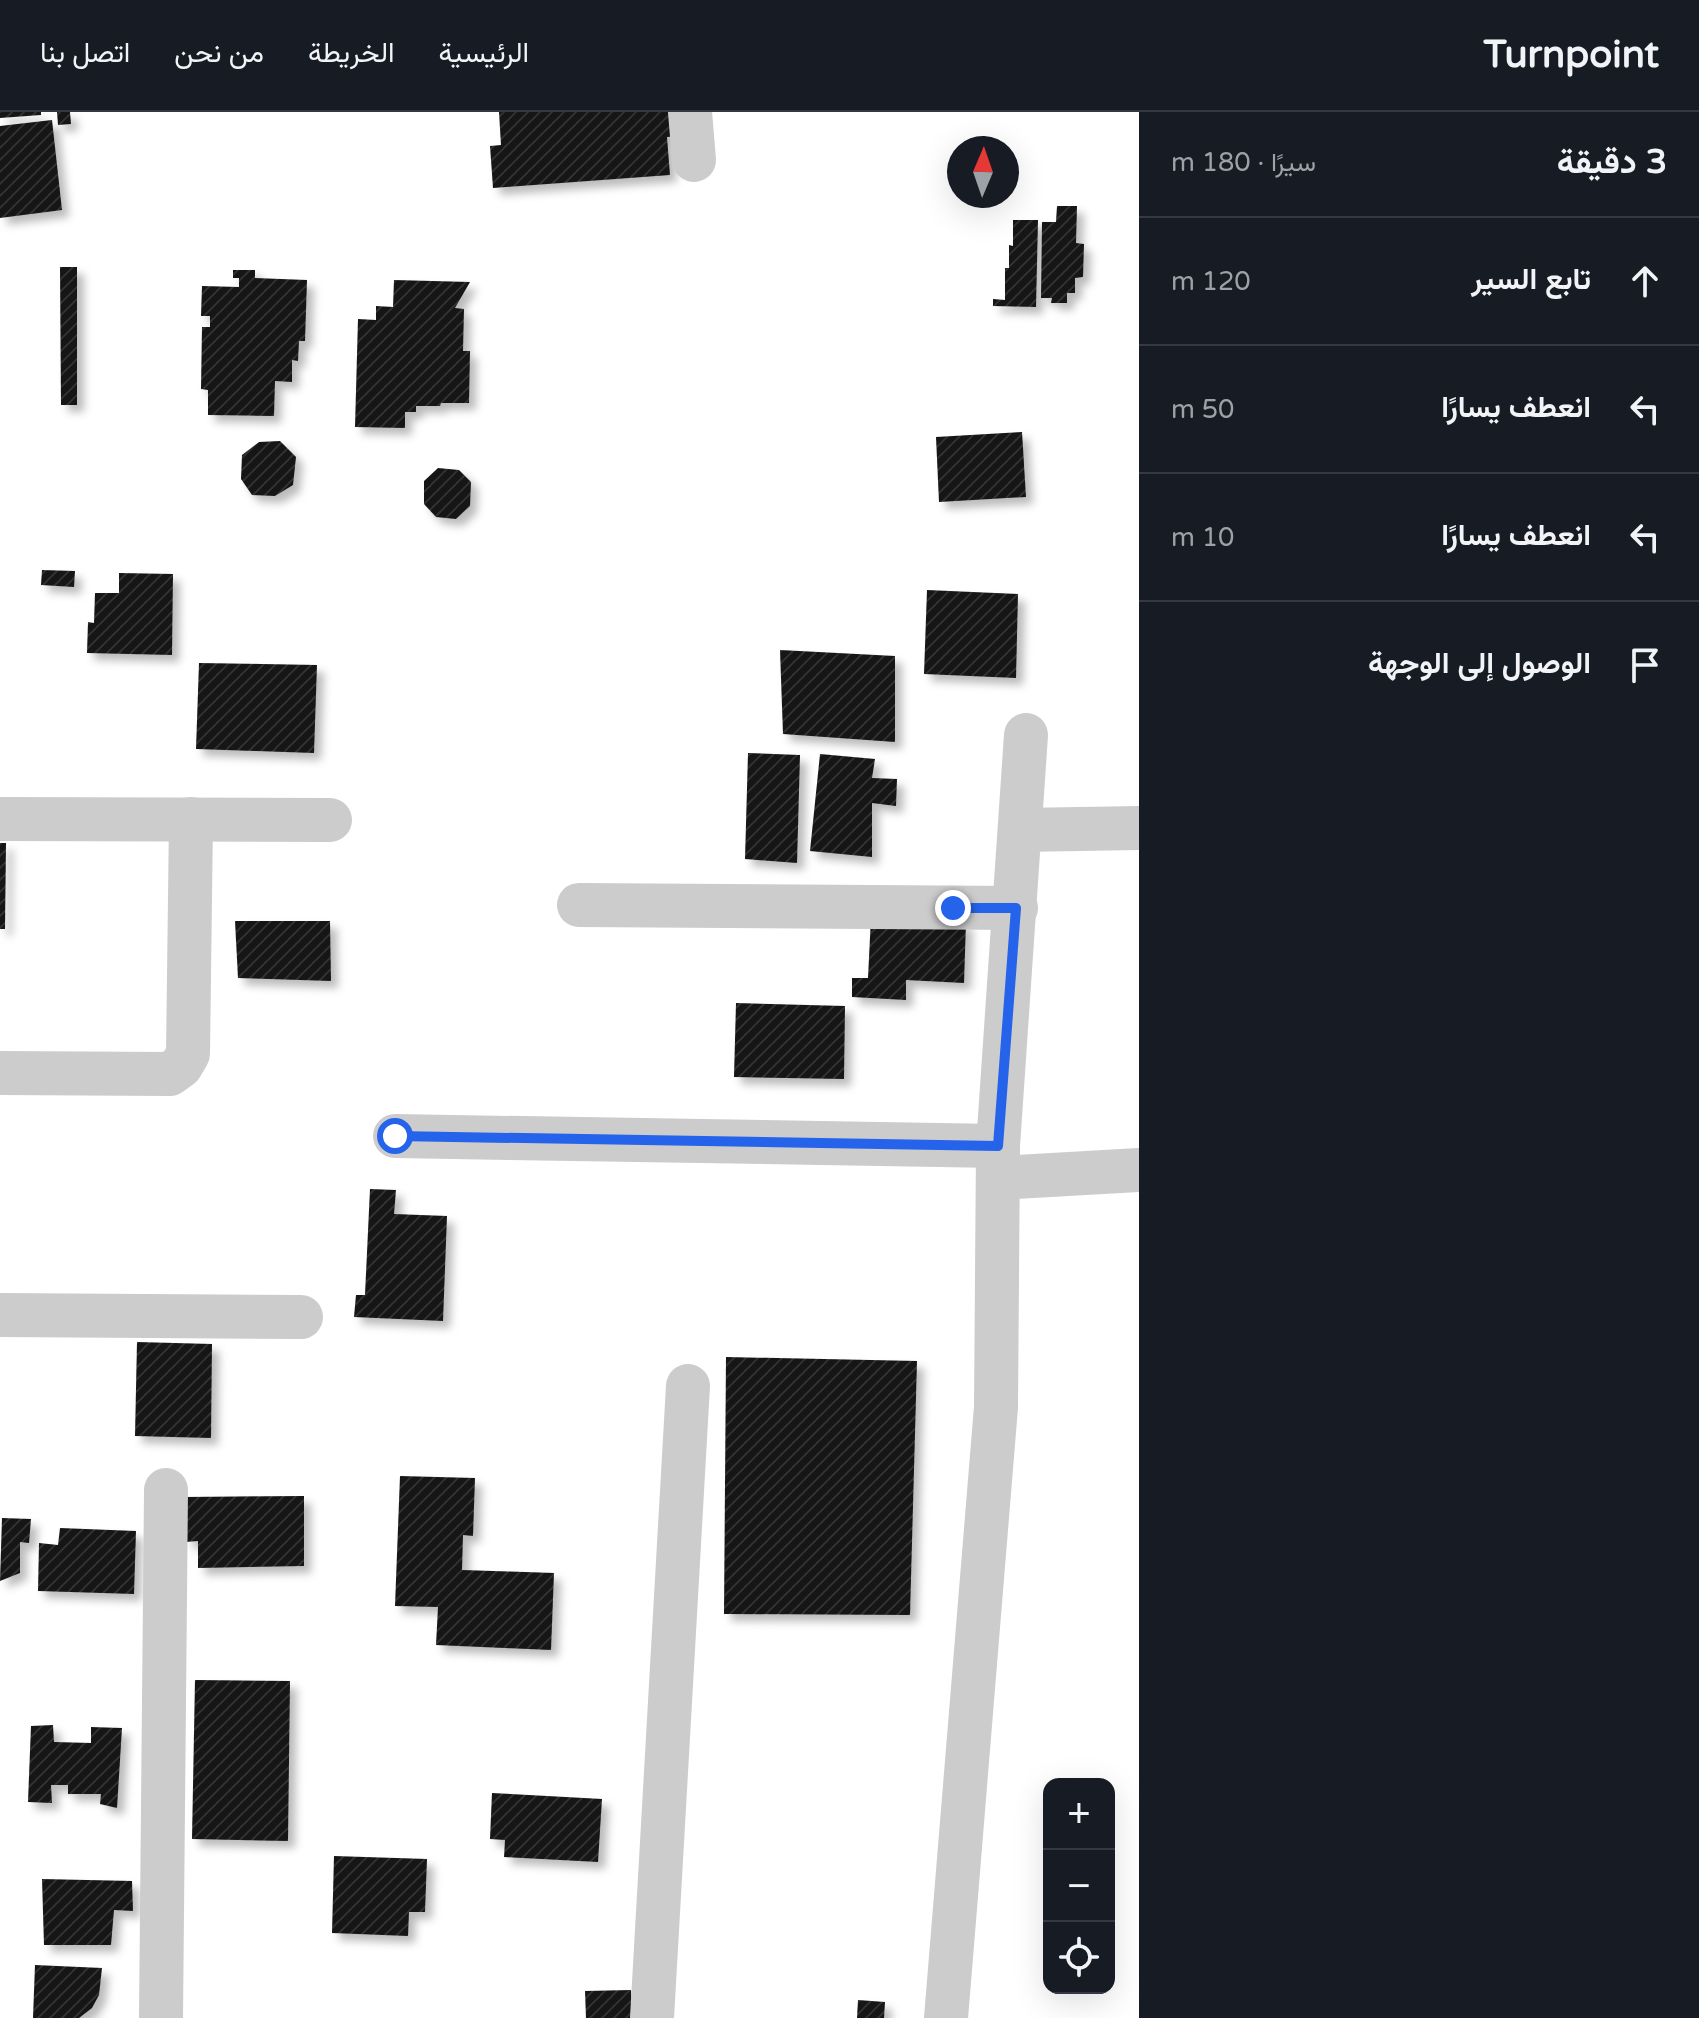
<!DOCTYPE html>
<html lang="ar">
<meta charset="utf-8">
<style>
body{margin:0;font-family:"Varela Round",Vazirmatn,sans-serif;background:#20242c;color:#f1f3f6;direction:rtl}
.controls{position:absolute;right:24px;bottom:24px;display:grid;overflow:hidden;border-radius:16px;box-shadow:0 8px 32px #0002}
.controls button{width:72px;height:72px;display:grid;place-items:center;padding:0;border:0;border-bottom:2px solid #363941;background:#171b24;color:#f1f3f6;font:40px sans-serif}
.compass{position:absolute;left:947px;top:24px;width:72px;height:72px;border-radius:50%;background:#171b24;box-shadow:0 8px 32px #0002;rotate:2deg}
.stop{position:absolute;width:24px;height:24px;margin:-18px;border:6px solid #2563eb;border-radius:50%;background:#fff}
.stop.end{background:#2563eb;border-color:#fff;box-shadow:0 2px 8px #0008}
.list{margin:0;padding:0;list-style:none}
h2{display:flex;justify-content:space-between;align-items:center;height:104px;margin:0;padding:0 32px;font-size:34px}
h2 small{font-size:26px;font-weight:400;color:#9ea1a6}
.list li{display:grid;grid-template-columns:52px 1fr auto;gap:24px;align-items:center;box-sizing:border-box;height:128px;padding:0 32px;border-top:2px solid #363941}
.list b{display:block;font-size:30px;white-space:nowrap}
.list em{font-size:26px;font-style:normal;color:#9ea1a6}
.icon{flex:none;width:44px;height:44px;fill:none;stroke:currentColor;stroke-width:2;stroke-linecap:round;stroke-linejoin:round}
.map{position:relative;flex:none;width:1139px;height:1906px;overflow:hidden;direction:ltr}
header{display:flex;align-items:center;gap:48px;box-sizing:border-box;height:112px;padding:0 40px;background:#171b24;border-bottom:2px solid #363941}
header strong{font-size:38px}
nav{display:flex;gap:44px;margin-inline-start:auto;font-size:28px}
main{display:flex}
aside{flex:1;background:#171b24}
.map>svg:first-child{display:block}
.building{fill:url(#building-hatch);filter:url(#shadow)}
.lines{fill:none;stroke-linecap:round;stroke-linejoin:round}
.minor{stroke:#ccc;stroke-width:44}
.route{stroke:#2563eb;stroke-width:10}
</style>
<header>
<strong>Turnpoint</strong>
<nav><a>الرئيسية</a><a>الخريطة</a><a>من نحن</a><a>اتصل بنا</a></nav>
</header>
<main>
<aside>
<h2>3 دقيقة<small>سيرًا · 180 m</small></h2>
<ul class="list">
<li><svg class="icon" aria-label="ahead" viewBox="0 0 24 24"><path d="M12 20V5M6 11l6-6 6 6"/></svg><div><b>تابع السير</b></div><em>120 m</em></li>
<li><svg class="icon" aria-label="left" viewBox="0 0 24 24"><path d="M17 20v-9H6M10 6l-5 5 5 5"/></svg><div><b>انعطف يسارًا</b></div><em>50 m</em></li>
<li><svg class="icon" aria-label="left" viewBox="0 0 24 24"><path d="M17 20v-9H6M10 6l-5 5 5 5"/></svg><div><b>انعطف يسارًا</b></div><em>10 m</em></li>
<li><svg class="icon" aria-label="arrive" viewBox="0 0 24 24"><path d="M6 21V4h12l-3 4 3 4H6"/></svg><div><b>الوصول إلى الوجهة</b></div></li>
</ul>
</aside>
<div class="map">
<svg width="1139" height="1906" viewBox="0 0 1139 1906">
<defs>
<pattern id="building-hatch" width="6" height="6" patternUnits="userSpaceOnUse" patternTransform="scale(2)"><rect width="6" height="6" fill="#161616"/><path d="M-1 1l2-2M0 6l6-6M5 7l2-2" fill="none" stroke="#303030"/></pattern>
<filter id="shadow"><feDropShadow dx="7" dy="7" stdDeviation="4" flood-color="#0004"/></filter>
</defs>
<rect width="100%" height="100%" fill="#fff"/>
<g class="building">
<polygon points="0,0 41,0 41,3 0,6"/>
<polygon points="57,0 70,0 71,12 58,13"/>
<polygon points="499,0 680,0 682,24 667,25 670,63 493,76 490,34 501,33"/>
<polygon points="52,8 62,98 0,106 0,14"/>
<polygon points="1057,94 1077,94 1076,131 1084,132 1083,165 1075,166 1075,181 1067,181 1067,191 1051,191 1052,186 1041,186 1042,110 1056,110"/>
<polygon points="1013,108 1038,108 1036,195 993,194 993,187 1005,188 1005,156 1009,156 1009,133 1013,134"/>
<polygon points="60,155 77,155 77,293 61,293"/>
<polygon points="233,158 255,158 255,166 307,168 305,229 299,229 298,249 292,248 292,270 275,269 274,304 208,303 208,278 201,277 202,215 210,215 210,204 201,204 202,174 239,175 239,166 233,166"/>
<polygon points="394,168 470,170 455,196 464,197 463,239 470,239 469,291 441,291 440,294 416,294 416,300 405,300 405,316 355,315 358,207 376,208 376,194 393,195"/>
<polygon points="1022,320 1026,385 939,390 936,325"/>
<polygon points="280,329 296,345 293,373 275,384 252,383 241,367 242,343 259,330"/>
<polygon points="438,356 459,358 471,370 470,394 456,407 436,405 424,392 424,369"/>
<polygon points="42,458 75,459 74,475 41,473"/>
<polygon points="119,461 173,462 172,543 87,541 88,510 94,511 95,481 119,481"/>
<polygon points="927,478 1018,482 1016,566 924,562"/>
<polygon points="780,538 895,544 895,630 783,622"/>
<polygon points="199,551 317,553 314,641 196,637"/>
<polygon points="748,641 800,643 797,751 745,747"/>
<polygon points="820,642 875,647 872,666 897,667 896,694 872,691 872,745 810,739"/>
<polygon points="0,731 6,731 5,817 0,817"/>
<polygon points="871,805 966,810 964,871 906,868 906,888 852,885 852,866 868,866"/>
<polygon points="235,809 330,809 331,869 238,866"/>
<polygon points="736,891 845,894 844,967 734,965"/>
<polygon points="370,1077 396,1078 394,1102 447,1104 443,1209 354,1205 356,1183 365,1183"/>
<polygon points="137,1230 212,1232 211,1326 135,1324"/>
<polygon points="726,1245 917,1249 910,1503 724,1502"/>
<polygon points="400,1364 475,1366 473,1424 463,1423 462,1458 554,1461 551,1538 436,1533 438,1495 395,1494"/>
<polygon points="304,1384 304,1454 198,1456 198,1429 186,1430 185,1385"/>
<polygon points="2,1406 31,1407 29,1431 20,1430 20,1461 0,1469"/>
<polygon points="60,1416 136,1419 134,1482 38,1479 39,1431 58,1433"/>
<polygon points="195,1568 290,1569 288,1729 192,1727"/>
<polygon points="53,1613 54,1630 91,1631 91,1615 122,1616 117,1696 100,1692 101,1682 68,1682 68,1673 51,1673 52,1691 28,1690 31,1614"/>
<polygon points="492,1681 602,1687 598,1750 504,1745 505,1728 490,1727"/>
<polygon points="334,1744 427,1747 425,1800 409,1800 408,1824 332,1821"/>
<polygon points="42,1767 132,1769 133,1799 114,1798 111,1833 44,1833"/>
<polygon points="35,1853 102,1856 99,1883 92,1896 79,1906 33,1906"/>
<polygon points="631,1878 632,1906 586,1906 585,1879"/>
<polygon points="858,1888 885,1890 884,1906 857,1906"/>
</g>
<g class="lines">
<g class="minor">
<polyline points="690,0 694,48"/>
<polyline points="0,707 330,708"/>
<polyline points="1020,718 1139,716"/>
<polyline points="579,793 1016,796"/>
<polyline points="0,961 170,962 181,954 188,942 191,707"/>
<polyline points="395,1024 998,1034"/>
<polyline points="998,1066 1139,1058"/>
<polyline points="0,1203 301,1205"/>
<polyline points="161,1906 166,1378"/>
<polyline points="652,1906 688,1274"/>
<polyline points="946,1906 996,1295 998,1034 1026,623"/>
</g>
</g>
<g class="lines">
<polyline class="route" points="395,1024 998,1034 1016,796 953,796"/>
</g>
</svg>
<div class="controls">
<button>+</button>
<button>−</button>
<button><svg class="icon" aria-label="locate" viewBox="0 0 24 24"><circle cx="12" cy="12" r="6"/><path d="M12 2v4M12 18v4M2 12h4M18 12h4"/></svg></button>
</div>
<svg class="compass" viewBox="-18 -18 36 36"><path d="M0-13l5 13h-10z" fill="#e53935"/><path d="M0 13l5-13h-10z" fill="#9ea1a6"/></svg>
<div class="stop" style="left:395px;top:1024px"></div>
<div class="stop end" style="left:953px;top:796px"></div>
</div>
</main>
